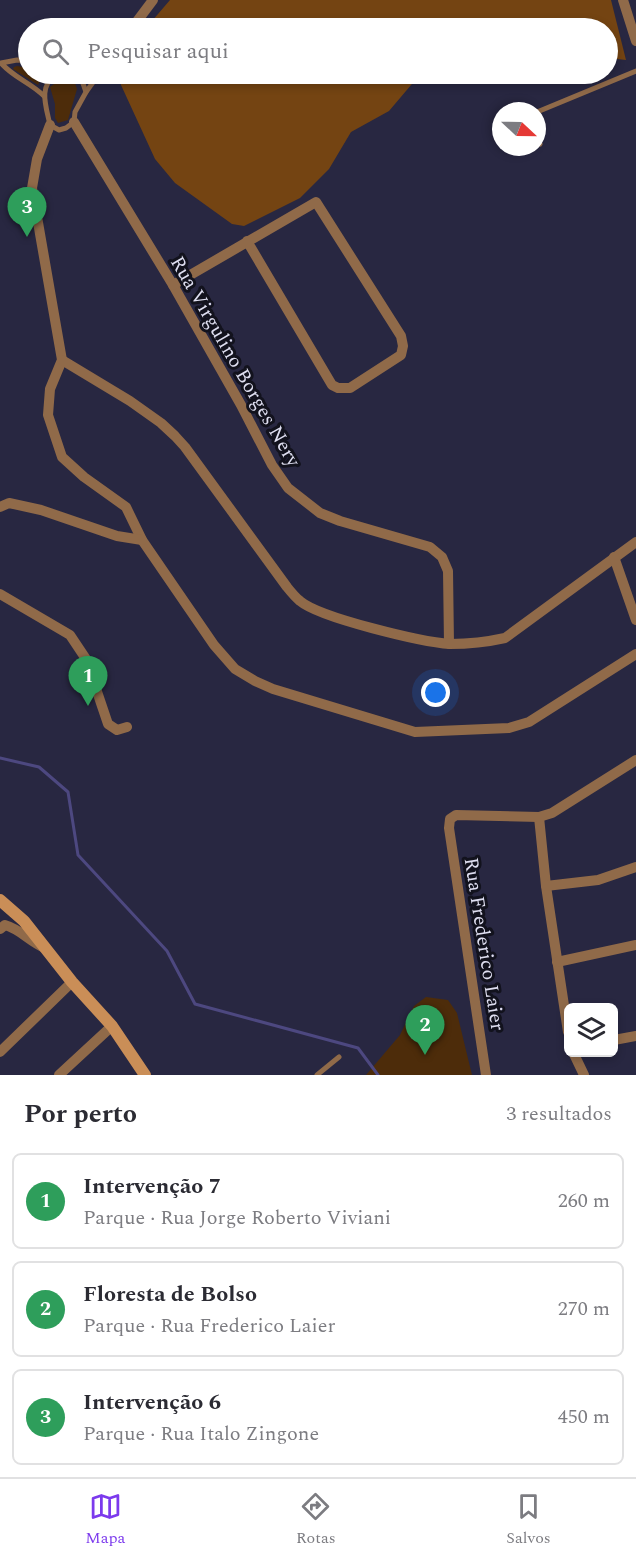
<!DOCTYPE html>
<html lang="pt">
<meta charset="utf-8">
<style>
body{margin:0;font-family:Spectral,serif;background:#f7f7f7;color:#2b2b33}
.controls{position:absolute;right:18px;bottom:18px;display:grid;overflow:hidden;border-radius:9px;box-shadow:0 3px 9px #0003}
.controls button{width:54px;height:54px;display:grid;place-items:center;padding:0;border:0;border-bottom:2px solid #e1e1e2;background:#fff;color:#2b2b33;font:30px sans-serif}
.compass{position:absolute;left:492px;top:102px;width:54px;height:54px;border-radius:50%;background:#fff;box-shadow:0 3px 9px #0003;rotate:112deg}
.you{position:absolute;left:436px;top:693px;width:21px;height:21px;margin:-15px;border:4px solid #fff;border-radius:50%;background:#1a73e8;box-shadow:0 0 0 9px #1a73e833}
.badge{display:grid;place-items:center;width:39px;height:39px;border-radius:50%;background:#7c3aed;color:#fff;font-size:20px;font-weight:700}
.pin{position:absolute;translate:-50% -50px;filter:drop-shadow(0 2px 3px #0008)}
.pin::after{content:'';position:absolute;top:32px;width:21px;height:18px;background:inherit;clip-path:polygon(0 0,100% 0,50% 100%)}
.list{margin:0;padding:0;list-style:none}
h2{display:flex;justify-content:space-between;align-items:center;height:78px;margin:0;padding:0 24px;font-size:26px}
h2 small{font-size:20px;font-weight:400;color:#7c7c81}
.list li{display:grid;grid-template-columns:39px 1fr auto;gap:18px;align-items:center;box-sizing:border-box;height:96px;margin:0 12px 12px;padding:0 12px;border:2px solid #e1e1e2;border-radius:9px}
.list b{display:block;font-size:22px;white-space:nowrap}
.list p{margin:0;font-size:20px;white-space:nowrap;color:#7c7c81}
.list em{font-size:20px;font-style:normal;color:#7c7c81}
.icon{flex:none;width:33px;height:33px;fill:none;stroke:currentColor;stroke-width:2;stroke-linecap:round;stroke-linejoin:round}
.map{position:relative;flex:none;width:636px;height:1075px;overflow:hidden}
.search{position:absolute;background:#fff;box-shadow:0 3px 9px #0003;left:18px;right:18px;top:18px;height:66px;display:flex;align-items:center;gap:15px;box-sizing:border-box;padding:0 21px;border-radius:33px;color:#7c7c81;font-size:22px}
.sheet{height:402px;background:#fff}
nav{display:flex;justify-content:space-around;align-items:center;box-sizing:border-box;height:84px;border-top:2px solid #e1e1e2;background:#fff;font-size:16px;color:#7c7c81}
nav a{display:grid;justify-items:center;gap:3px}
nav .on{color:#7c3aed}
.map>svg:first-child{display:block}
.green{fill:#4d2c0a}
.forest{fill:#744412}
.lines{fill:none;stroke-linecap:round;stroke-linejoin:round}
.stream{stroke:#4d4880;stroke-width:3}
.lane{stroke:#906a49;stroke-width:5}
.street{stroke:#906a49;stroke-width:10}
.secondary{stroke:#ca8e57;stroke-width:12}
.labels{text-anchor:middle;stroke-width:6;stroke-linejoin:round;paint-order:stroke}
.street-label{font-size:20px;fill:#dedef0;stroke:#12121d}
</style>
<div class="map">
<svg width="636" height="1075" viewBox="0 0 636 1075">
<rect width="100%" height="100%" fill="#282741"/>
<g class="green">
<polygon points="17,66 28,68 28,74 44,74 38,85 13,69 14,67"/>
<polygon points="62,78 75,83 77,89 68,120 58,123 55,118 55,104 50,87"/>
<polygon points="426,997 448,1000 457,1013 472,1075 366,1075 400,1035 414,1006"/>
</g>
<g class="forest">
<polygon points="170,0 611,0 626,60 608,58 608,28 146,28"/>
<polygon points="119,74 437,74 417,78 389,111 351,132 329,169 300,198 244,226 232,224 175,183 155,159 121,85"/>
</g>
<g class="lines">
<polyline class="stream" points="0,758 39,767 68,792 78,855 167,951 195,1004 358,1048 378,1075"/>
<g class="lane">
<path d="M28 61 17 60 1 63C14 78 30 82 44 96"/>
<path d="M56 74C38 87 46 106 50 125L59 130 66 128 74 122 75 112 86 92 81 78 75 74"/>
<polyline points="86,92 99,74"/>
<polyline points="537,112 636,71"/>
<polyline points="537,142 540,144"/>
<polyline points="317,1075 339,1057"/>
</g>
<g class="street">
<polyline points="623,0 636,41"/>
<polyline points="132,28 153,0"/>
<polyline points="74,122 173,285 241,405 272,465 288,488 320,513 340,521 430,547 442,557 448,571 449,644"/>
<polyline points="50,125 37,159 32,188 62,360 50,389 48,415 62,457 84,477 126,507 142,540 214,645 235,669 255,681 273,689 415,732 509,728 529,722 636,654"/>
<polyline points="173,285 316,202 401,336 403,346 401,355 350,388 338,388 332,385 247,241"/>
<path d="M62 360 130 401 161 423 175 436 185 447 287 587C291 592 295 597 300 601 320 618 422 642 450 644 469 644 487 642 505 638L636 542"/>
<polyline points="0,507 9,503 41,510 117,536 142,540"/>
<polyline points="614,557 636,620"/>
<polyline points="0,594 70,635 86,659 108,724 117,730 127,727"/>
<polyline points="539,817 546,886 568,1032"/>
<polyline points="546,886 598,880 636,867"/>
<path d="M0 929 5 925C20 929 30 942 45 948"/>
<polyline points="557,962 636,945"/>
<polyline points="614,1040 636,1036"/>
<polyline points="0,1052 72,982"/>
<polyline points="573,1052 584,1075"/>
<polyline points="59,1075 112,1026"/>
<polyline points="486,1075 449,828 450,819 456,815 539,817 552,813 636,760"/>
</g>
<polyline class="secondary" points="0,900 24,921 72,982 112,1026 145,1075"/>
</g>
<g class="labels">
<g class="street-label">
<text transform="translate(236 361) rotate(60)" y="7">Rua Virgulino Borges Nery</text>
<text transform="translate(485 944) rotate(81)" y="7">Rua Frederico Laier</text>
</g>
</g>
</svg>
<div class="controls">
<button><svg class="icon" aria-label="layers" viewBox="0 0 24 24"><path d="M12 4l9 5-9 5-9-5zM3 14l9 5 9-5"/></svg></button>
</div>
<svg class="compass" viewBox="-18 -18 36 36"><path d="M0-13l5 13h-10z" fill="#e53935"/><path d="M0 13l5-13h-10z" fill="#7c7c81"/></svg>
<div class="you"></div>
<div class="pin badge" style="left:88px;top:706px;background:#2e9e5b">1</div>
<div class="pin badge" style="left:425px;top:1055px;background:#2e9e5b">2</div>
<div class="pin badge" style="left:27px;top:237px;background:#2e9e5b">3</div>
<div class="search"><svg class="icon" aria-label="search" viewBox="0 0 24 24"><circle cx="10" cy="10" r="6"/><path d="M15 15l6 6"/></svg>Pesquisar aqui</div>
</div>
<section class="sheet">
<h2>Por perto<small>3 resultados</small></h2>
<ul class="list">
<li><span class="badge" style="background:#2e9e5b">1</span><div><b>Intervenção 7</b><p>Parque · Rua Jorge Roberto Viviani</p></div><em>260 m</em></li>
<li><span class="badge" style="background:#2e9e5b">2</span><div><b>Floresta de Bolso</b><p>Parque · Rua Frederico Laier</p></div><em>270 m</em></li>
<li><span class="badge" style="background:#2e9e5b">3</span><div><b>Intervenção 6</b><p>Parque · Rua Italo Zingone</p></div><em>450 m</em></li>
</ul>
</section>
<nav>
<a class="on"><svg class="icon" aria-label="map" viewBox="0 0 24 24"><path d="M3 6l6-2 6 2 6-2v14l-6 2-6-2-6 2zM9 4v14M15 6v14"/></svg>Mapa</a>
<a><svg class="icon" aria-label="directions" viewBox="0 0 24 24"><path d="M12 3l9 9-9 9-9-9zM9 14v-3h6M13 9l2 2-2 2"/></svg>Rotas</a>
<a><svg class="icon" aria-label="saved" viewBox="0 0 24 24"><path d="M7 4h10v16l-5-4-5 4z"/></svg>Salvos</a>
</nav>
